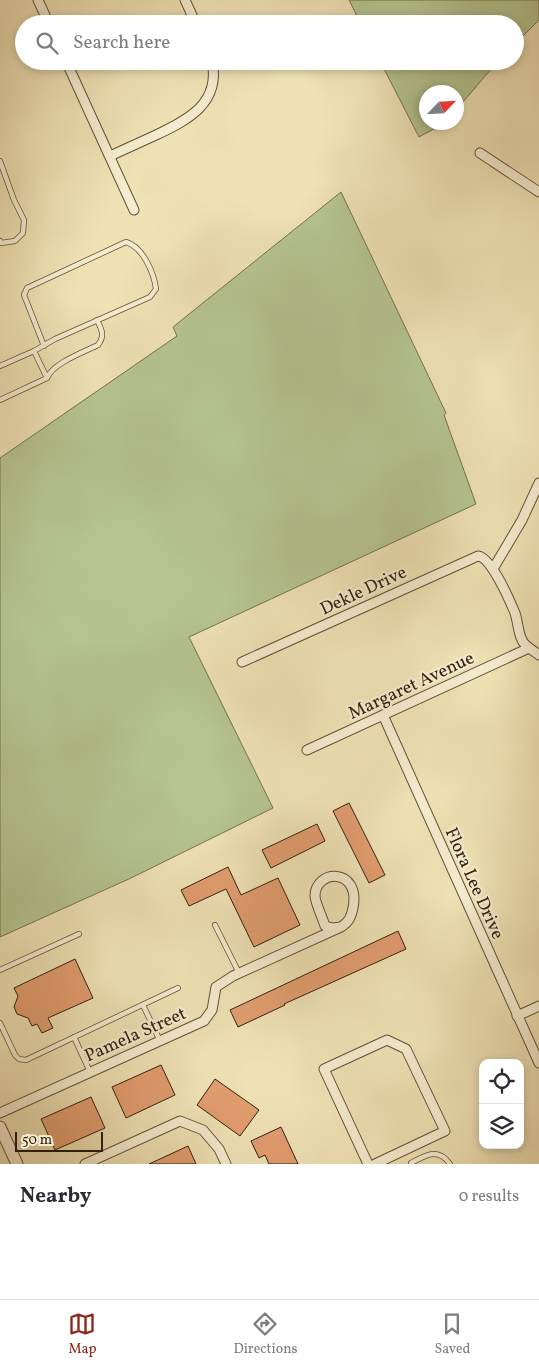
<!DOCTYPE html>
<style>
body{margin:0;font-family:Vollkorn,serif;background:#f7f7f7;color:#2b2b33}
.controls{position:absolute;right:15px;bottom:15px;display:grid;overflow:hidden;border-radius:10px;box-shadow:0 2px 8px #0003}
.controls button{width:45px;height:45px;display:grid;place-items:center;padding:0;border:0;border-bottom:1px solid #e1e1e2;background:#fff;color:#2b2b33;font:25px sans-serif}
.compass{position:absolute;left:419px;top:85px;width:45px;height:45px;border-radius:50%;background:#fff;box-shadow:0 2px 8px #0003;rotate:65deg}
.scale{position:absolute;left:15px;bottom:12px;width:88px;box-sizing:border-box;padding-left:5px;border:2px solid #32210c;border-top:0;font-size:14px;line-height:18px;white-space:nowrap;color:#32210c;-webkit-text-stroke:4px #f5eccf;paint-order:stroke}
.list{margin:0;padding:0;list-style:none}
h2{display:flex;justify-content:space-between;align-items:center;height:65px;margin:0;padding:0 20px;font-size:21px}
h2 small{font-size:16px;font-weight:400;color:#7c7c81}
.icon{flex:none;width:28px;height:28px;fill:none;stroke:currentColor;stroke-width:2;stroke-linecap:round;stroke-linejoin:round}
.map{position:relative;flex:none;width:539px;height:1164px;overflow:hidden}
.search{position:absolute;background:#fff;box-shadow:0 2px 8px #0003;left:15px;right:15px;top:15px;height:55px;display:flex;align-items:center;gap:12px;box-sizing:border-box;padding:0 18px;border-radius:28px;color:#7c7c81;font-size:19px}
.sheet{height:135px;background:#fff}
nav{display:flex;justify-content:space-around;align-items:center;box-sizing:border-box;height:70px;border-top:1px solid #e1e1e2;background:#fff;font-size:14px;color:#7c7c81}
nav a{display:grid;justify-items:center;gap:2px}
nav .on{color:#8f2418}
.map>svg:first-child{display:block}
.green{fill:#b5c490;stroke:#74724e}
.building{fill:#e29d70;stroke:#32210c}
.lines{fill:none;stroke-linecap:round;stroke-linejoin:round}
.service-casing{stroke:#615136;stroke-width:6}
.minor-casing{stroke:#615136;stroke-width:11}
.tertiary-casing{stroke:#615136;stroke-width:13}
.service{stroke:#f5eccf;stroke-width:4.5}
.minor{stroke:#f5eccf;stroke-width:9}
.tertiary{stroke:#f5eccf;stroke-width:11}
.labels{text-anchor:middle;stroke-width:4.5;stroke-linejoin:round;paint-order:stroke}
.street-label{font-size:18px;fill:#32210c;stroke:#f5eccf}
</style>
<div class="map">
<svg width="539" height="1164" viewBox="0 0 539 1164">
<rect width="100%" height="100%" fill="#efe2b5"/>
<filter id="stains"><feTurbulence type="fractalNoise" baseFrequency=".004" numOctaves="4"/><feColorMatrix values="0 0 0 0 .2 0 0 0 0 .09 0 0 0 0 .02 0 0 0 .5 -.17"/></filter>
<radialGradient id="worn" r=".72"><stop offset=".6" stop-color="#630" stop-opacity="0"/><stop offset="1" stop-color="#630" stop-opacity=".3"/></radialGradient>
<g class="green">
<polygon points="349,0 539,0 539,20 515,44 515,24 361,24"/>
<polygon points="380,61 498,61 457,109 456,92 426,92 426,122 445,123 419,137"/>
<polygon points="341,192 446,413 444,415 476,504 189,637 273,808 131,878 0,937 0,458 177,336 173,327"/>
</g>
<g class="building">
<polygon points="349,803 385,875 369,883 333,811"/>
<polygon points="317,824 325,841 271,868 262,850"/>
<polygon points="228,867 241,895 278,878 300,925 254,947 226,889 189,906 181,890"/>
<polygon points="398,931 406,949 284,1004 285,1005 238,1027 230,1010"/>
<polygon points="75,959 93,998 48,1018 53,1028 42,1033 37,1024 32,1026 28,1018 17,1014 14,1007 18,996 14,988"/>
<polygon points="161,1065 175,1095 126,1118 112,1087"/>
<polygon points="215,1079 259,1110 240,1136 197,1105"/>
<polygon points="91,1097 105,1128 55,1150 41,1119"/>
<polygon points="281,1127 298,1164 269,1164 265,1155 259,1158 251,1141"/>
<polygon points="188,1146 196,1164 149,1164"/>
</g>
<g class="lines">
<defs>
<g id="service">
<polyline points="0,161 14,200 24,220 23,233 15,241 1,243 0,241"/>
<path d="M34 351 55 339 150 297 156 289C154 273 143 247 126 242L27 288 24 295 44 346"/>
<polyline points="0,366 34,351 47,378 0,400"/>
<path d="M47 378C53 363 84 352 98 345 105 336 102 330 97 320"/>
<polyline points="215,925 239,973"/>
<polyline points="0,970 79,934"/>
<polyline points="143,1005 160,1041"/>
<polyline points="0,1023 15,1055 19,1059 26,1060 178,988"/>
<polyline points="74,1037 90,1072"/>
<path d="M411 1163C426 1155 438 1147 450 1164"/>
</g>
<g id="minor">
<polyline points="38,0 49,24"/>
<polyline points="185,0 196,24"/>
<polyline points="66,61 134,210"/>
<polyline points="480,153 539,192"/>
<path d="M110 156C125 149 141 142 156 135 188 120 221 103 212 61"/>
<polyline points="493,569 522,520 539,483"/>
<path d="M242 662 478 556C491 557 510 601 515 613 518 622 518 632 522 640 525 647 533 650 539 655"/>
<polyline points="383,715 539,1063"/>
<polyline points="307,750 529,648"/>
<polyline points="517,1016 539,1006"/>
<path d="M0 1113 204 1021 212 1010 216 987 233 976 341 927C349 922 351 917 353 908 361 867 315 869 315 896 315 902 323 919 325 926L333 928 341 927"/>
<polyline points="85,1164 180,1121 203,1130 219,1149 226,1164"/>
<polyline points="368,1164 324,1069 387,1040 406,1049 445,1131 375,1164"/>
</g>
<polyline id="tertiary" points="0,1127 17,1164"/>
</defs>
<use href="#service" class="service-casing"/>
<use href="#minor" class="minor-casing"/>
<use href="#tertiary" class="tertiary-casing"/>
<use href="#service" class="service"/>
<use href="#minor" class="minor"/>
<use href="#tertiary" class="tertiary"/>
</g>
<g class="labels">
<g class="street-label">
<text transform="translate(363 590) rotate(-25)" y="6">Dekle Drive</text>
<text transform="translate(411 685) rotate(-25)" y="6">Margaret Avenue</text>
<text transform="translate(475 883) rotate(66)" y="6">Flora Lee Drive</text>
<text transform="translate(135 1034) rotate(-24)" y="6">Pamela Street</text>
</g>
</g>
<rect width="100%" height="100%" filter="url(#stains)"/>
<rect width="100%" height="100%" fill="url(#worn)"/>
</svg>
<div class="controls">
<button><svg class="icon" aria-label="locate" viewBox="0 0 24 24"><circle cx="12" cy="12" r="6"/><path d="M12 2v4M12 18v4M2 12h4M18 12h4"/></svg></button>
<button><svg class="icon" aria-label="layers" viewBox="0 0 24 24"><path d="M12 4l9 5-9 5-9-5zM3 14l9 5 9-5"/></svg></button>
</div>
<svg class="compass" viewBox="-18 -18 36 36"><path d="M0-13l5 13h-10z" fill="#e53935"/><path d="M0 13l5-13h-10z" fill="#7c7c81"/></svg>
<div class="scale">50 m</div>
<div class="search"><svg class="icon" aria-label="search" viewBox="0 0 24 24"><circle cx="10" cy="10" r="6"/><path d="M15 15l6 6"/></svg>Search here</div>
</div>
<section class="sheet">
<h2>Nearby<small>0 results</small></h2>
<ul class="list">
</ul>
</section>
<nav>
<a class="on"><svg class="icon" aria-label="map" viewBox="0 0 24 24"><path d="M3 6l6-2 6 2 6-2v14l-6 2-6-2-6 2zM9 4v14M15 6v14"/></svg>Map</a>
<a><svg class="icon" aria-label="directions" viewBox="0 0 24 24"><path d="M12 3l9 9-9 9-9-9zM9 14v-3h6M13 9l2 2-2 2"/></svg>Directions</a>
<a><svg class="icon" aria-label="saved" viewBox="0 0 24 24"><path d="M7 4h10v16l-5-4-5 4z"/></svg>Saved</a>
</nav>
